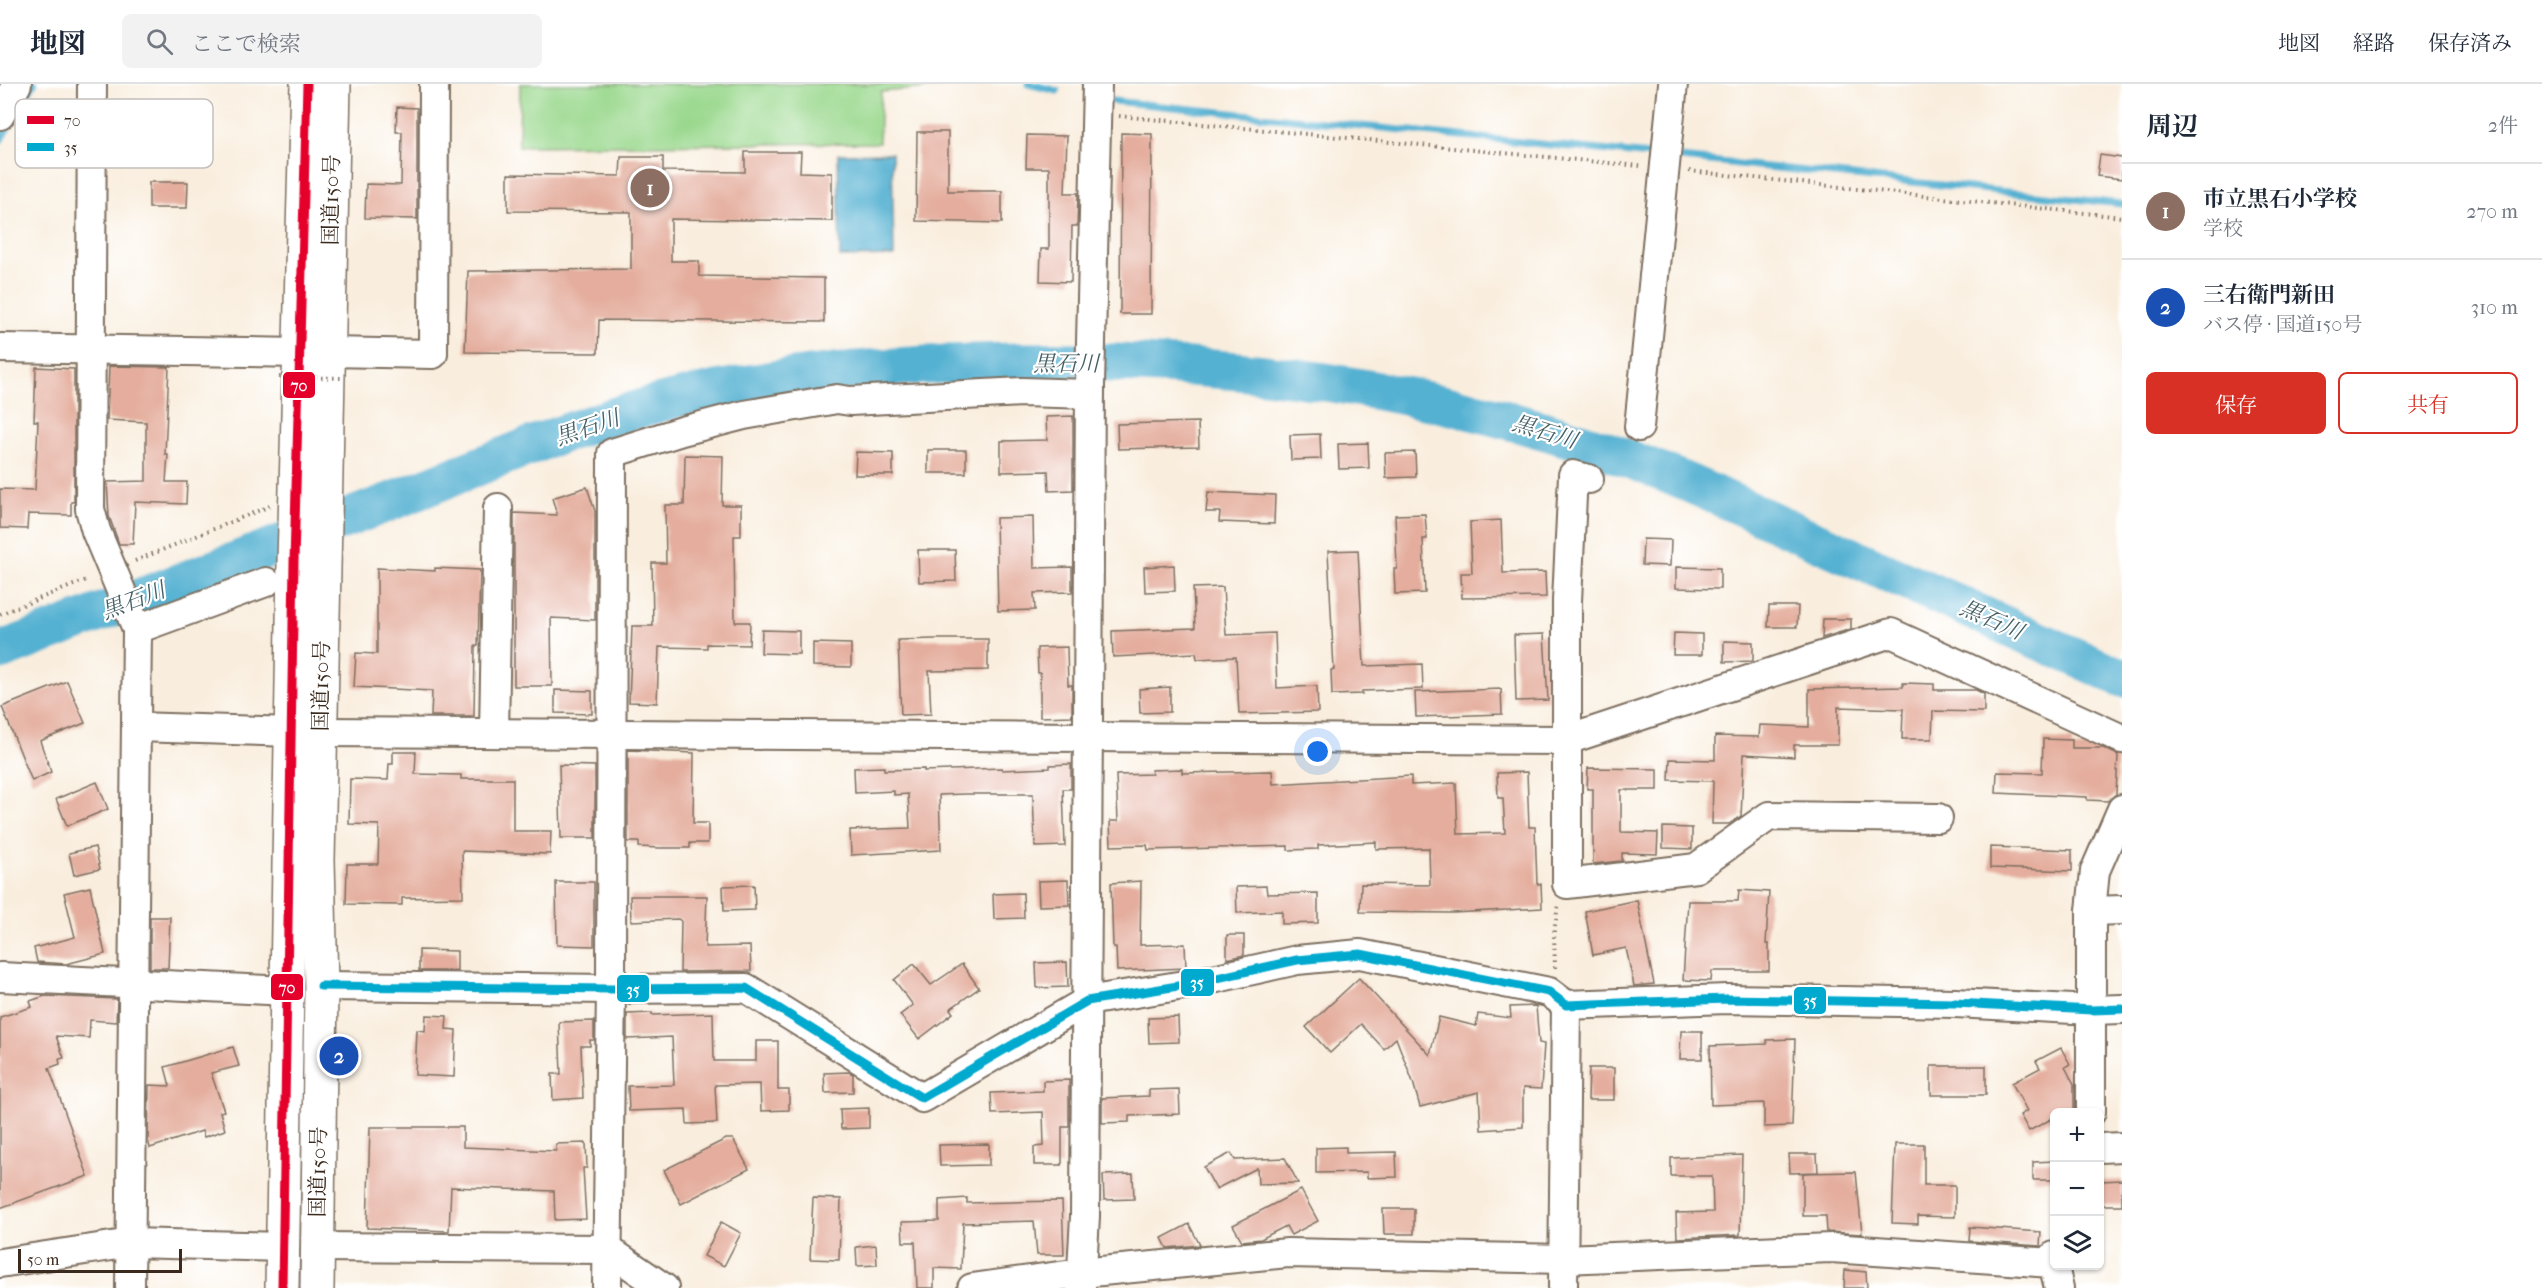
<!DOCTYPE html>
<html lang="ja">
<meta charset="utf-8">
<style>
body{margin:0;font-family:"IM FELL French Canon","Noto Serif JP",serif;background:#f2f2f3;color:#1f2937}
.controls{position:absolute;right:18px;bottom:18px;display:grid;overflow:hidden;border-radius:9px;box-shadow:0 2px 4px #0004}
.controls button{width:54px;height:54px;display:grid;place-items:center;padding:0;border:0;border-bottom:2px solid #e0e1e3;background:#fff;color:#1f2937;font:30px sans-serif}
.scale{position:absolute;left:18px;bottom:15px;width:164px;box-sizing:border-box;padding-left:6px;border:3px solid #3b2a1e;border-top:0;font-size:16px;line-height:21px;white-space:nowrap;color:#3b2a1e;-webkit-text-stroke:4px #fff;paint-order:stroke}
.you{position:absolute;left:1318px;top:668px;width:21px;height:21px;margin:-15px;border:4px solid #fff;border-radius:50%;background:#1a73e8;box-shadow:0 0 0 9px #1a73e833}
.badge{display:grid;place-items:center;width:39px;height:39px;border-radius:50%;background:#d93025;color:#fff;font-size:20px;font-weight:700}
.pin{position:absolute;translate:-50% -50%;border:3px solid #fff;box-shadow:0 2px 6px #0006}
.list{margin:0;padding:0;list-style:none}
h2{display:flex;justify-content:space-between;align-items:center;height:78px;margin:0;padding:0 24px;font-size:26px}
h2 small{font-size:20px;font-weight:400;color:#747a83}
.list li{display:grid;grid-template-columns:39px 1fr auto;gap:18px;align-items:center;box-sizing:border-box;height:96px;padding:0 24px;border-top:2px solid #e0e1e3}
.list b{display:block;font-size:22px;white-space:nowrap}
.list p{margin:0;font-size:20px;white-space:nowrap;color:#747a83}
.list em{font-size:20px;font-style:normal;color:#747a83}
.actions{display:flex;gap:12px;padding:18px 24px}
.actions a{flex:1;padding:14px 0;border:2px solid #d93025;border-radius:9px;text-align:center;font-size:21px;color:#d93025}
.actions .main{background:#d93025;color:#fff}
.icon{flex:none;width:33px;height:33px;fill:none;stroke:currentColor;stroke-width:2;stroke-linecap:round;stroke-linejoin:round}
.map{position:relative;flex:none;width:2122px;height:1204px;overflow:hidden}
header{display:flex;align-items:center;gap:36px;box-sizing:border-box;height:84px;padding:0 30px;background:#fff;border-bottom:2px solid #e0e1e3}
header strong{font-size:28px}
nav{display:flex;gap:33px;margin-inline-start:auto;font-size:21px}
.search{width:420px;height:54px;background:#f2f2f3;display:flex;align-items:center;gap:15px;box-sizing:border-box;padding:0 21px;border-radius:9px;color:#747a83;font-size:22px}
main{display:flex}
aside{flex:1;background:#fff}
.map>svg:first-child{display:block}
.green{fill:#9ad88d;stroke:#6a8156;stroke-width:1.5}
.water{fill:#54b1d2;stroke:#486e78;stroke-width:1.5}
.lines{fill:none;stroke-linecap:round;stroke-linejoin:round}
.stream{stroke:#54b1d2;stroke-width:7}
.river{stroke:#54b1d2;stroke-width:39}
.building{fill:#e4ad9d}
.minor-casing{stroke:#7e6f61;stroke-width:32}
.highway-casing{stroke:#7e6f61;stroke-width:36}
.path{stroke:#7e6f61;stroke-width:4;stroke-dasharray:1.5 4.5;stroke-linecap:butt}
.minor{stroke:#fff;stroke-width:28}
.highway{stroke:#fff;stroke-width:33}
.path-bridge{stroke:#7e6f61;stroke-width:4;stroke-dasharray:1.5 4.5;stroke-linecap:butt}
.bus-1-casing{stroke:#fff;stroke-width:14}
.bus-2-casing{stroke:#fff;stroke-width:14}
.bus-1{stroke:#e4002b;stroke-width:9}
.bus-2{stroke:#00a9ce;stroke-width:9}
.labels{text-anchor:middle;stroke-width:4.5;stroke-linejoin:round;paint-order:stroke}
.street-label{font-size:21px;fill:#3b2a1e;stroke:#fff}
.water-label{font-size:22px;font-style:italic;fill:#456066;stroke:#fff}
.key{fill:#fff;stroke:#c4bfbc;stroke-width:1.5}
.key-label{font-size:16px;fill:#3b2a1e}
.line-badge{stroke:#fff;stroke-width:2}
.badge-label{font-size:16px;text-anchor:middle;font-weight:bold;fill:#fff}
</style>
<header>
<strong>地図</strong>
<div class="search"><svg class="icon" aria-label="search" viewBox="0 0 24 24"><circle cx="10" cy="10" r="6"/><path d="M15 15l6 6"/></svg>ここで検索</div>
<nav><a>地図</a><a>経路</a><a>保存済み</a></nav>
</header>
<main>
<div class="map">
<svg width="2122" height="1204" viewBox="0 0 2122 1204">
<rect width="100%" height="100%" fill="#fff"/>
<filter id="ink" filterUnits="userSpaceOnUse"><feTurbulence type="fractalNoise" baseFrequency=".0167" numOctaves="2"/><feDisplacementMap in="SourceGraphic" scale="12" xChannelSelector="R" yChannelSelector="G"/><feConvolveMatrix kernelMatrix="1 2 1 2 8 2 1 2 1" color-interpolation-filters="sRGB"/></filter>
<filter id="wash" filterUnits="userSpaceOnUse"><feTurbulence type="fractalNoise" baseFrequency=".008" numOctaves="4" result="noise"/><feDisplacementMap in="SourceGraphic" scale="24" xChannelSelector="R" yChannelSelector="G"/><feGaussianBlur stdDeviation="1.35" result="paint"/><feColorMatrix in="noise" values="0 0 0 0 0 0 0 0 0 0 0 0 0 0 0 0 0 1.4 0 .05"/><feComposite in="paint" operator="in"/></filter>
<g filter="url(#wash)">
<rect width="100%" height="100%" fill="#f9eede"/>
<polygon class="green" points="520,0 940,0 940,3 881,8 879,59 519,62"/>
<polygon class="water" points="892,69 894,172 840,173 838,70"/>
<g class="lines">
<g class="stream">
<polyline points="1028,0 1057,7"/>
<polyline points="1113,17 1660,72"/>
<polyline points="21,21 34,0"/>
<polyline points="0,57 14,33"/>
<polyline points="1671,73 2122,120"/>
</g>
<path class="river" d="M0 567C129 518 258 469 387 419 473 385 560 347 649 322 747 295 847 284 948 280 1162 270 1373 291 1578 357 1656 382 1731 418 1805 452 1911 499 2016 546 2122 594"/>
</g>
<g id="blocks">
<g class="building">
<polygon points="397,23 417,24 417,135 365,134 366,100 401,101 402,48 396,48"/>
<polygon points="917,48 948,48 948,107 1002,107 1002,139 916,137"/>
<polygon points="1121,49 1152,50 1151,230 1120,230"/>
<polygon points="1027,51 1067,52 1065,109 1078,109 1077,142 1072,142 1071,198 1040,197 1041,165 1049,165 1049,84 1026,84"/>
<polygon points="745,68 801,68 800,88 832,89 832,137 671,135 671,177 699,177 699,192 824,194 824,238 599,236 598,269 465,268 468,187 631,185 631,128 508,127 508,90 620,92 621,73 663,73 663,87 745,88"/>
<polygon points="2100,71 2122,74 2122,95 2097,92"/>
<polygon points="149,98 188,98 187,124 149,124"/>
<polygon points="109,282 169,283 165,370 168,370 166,398 187,398 186,420 135,418 133,460 119,460 109,432 107,398 146,397 146,338 107,336"/>
<polygon points="36,283 74,285 74,418 71,418 71,431 28,430 27,445 0,444 0,405 35,406 38,337 34,337"/>
<polygon points="1073,332 1073,406 1049,407 1048,387 1001,388 1001,357 1047,356 1046,333"/>
<polygon points="1198,338 1199,363 1118,365 1117,340"/>
<polygon points="1320,350 1321,375 1291,376 1290,351"/>
<polygon points="1368,359 1369,384 1339,385 1338,360"/>
<rect x="928" y="366" width="38" height="23"/>
<polygon points="856,368 893,369 893,391 855,391"/>
<polygon points="1415,368 1416,393 1386,394 1385,369"/>
<polygon points="685,371 723,372 722,421 741,421 741,452 734,452 735,538 750,538 749,561 707,560 707,564 659,563 657,619 629,618 632,542 653,542 652,479 666,479 665,421 684,421"/>
<polygon points="587,403 595,427 595,536 551,534 552,602 514,602 514,429 557,431 552,414"/>
<polygon points="1208,408 1275,411 1274,440 1219,438 1220,428 1206,428"/>
<polygon points="1425,430 1427,455 1423,455 1425,509 1395,510 1394,485 1397,485 1395,431"/>
<polygon points="1033,433 1034,484 1072,483 1072,508 1034,509 1035,526 998,527 996,434"/>
<polygon points="1501,436 1503,489 1545,488 1546,513 1462,514 1461,489 1472,489 1470,438"/>
<polygon points="1643,455 1671,456 1670,482 1642,481"/>
<polygon points="918,466 955,466 956,497 919,498"/>
<polygon points="1358,466 1364,582 1422,580 1423,605 1362,607 1362,610 1332,611 1331,586 1334,586 1328,467"/>
<polygon points="1174,481 1175,507 1145,508 1144,483"/>
<polygon points="1676,483 1720,484 1720,505 1676,504"/>
<polygon points="377,484 435,487 435,484 480,486 478,562 475,562 474,632 431,632 432,607 354,603 356,569 377,570"/>
<polygon points="1223,503 1226,551 1275,549 1277,604 1317,602 1318,628 1239,630 1236,573 1197,575 1196,569 1113,573 1112,547 1195,544 1193,504"/>
<polygon points="1769,522 1798,522 1797,543 1768,543"/>
<polygon points="1823,535 1851,535 1851,545 1822,554"/>
<polygon points="762,546 799,547 799,570 761,569"/>
<polygon points="1674,549 1702,550 1702,571 1673,571"/>
<polygon points="1544,550 1548,616 1516,617 1514,551"/>
<polygon points="934,555 988,555 988,586 929,587 931,630 901,631 898,556"/>
<polygon points="1724,557 1753,558 1753,577 1724,578"/>
<polygon points="813,559 851,560 851,583 813,582"/>
<polygon points="1067,563 1068,601 1072,601 1072,632 1040,633 1040,589 1038,589 1037,564"/>
<polygon points="67,597 85,639 40,657 51,688 32,697 2,623"/>
<polygon points="1903,599 1934,600 1934,606 1976,606 1984,610 1984,628 1933,627 1932,655 1902,655 1903,625 1838,623 1838,661 1794,661 1794,673 1744,670 1741,732 1729,740 1712,740 1713,697 1669,696 1670,675 1715,676 1715,652 1759,653 1760,641 1809,643 1809,605 1903,603"/>
<polygon points="1170,603 1170,628 1140,629 1139,605"/>
<polygon points="1501,605 1502,630 1416,633 1415,608"/>
<polygon points="555,606 592,607 592,630 555,629"/>
<polygon points="2043,655 2072,656 2072,664 2103,664 2118,671 2116,710 2108,717 2087,716 2087,713 1996,709 1997,688 2042,689"/>
<polygon points="628,666 694,669 693,739 708,739 708,759 690,759 690,764 660,764 639,763 639,758 628,758"/>
<polygon points="393,668 416,668 415,690 461,691 461,695 513,695 513,747 551,747 550,770 462,767 463,813 402,814 402,821 346,820 347,780 378,780 379,741 349,740 350,695 388,696 389,680 393,680"/>
<polygon points="1071,680 1071,705 1063,705 1065,762 1035,763 1033,710 965,710 939,711 941,766 851,771 850,746 910,744 908,710 894,711 894,707 855,709 854,684 884,683 884,686 924,685 924,687 1002,684 1002,686 1050,684 1050,681"/>
<polygon points="559,681 595,682 595,754 561,754"/>
<polygon points="1588,684 1658,685 1658,706 1621,706 1621,748 1658,749 1657,770 1622,769 1622,777 1593,780 1593,705 1587,705"/>
<polygon points="1182,685 1182,689 1272,687 1273,700 1411,692 1411,701 1456,699 1458,750 1505,749 1503,714 1498,714 1497,689 1527,688 1529,743 1535,743 1537,800 1541,800 1542,824 1453,829 1360,828 1361,800 1430,801 1429,764 1376,765 1376,758 1318,761 1318,765 1288,766 1288,762 1148,766 1147,761 1111,762 1110,737 1118,737 1116,691 1152,690 1151,686"/>
<polygon points="97,698 108,725 67,742 56,715"/>
<polygon points="1663,743 1692,744 1692,765 1663,764"/>
<polygon points="95,763 100,785 74,791 69,769"/>
<polygon points="1990,763 2072,766 2072,787 1990,784"/>
<polygon points="1068,796 1069,821 1039,822 1038,797"/>
<polygon points="1141,797 1140,861 1185,860 1186,884 1117,887 1116,863 1113,863 1111,799"/>
<polygon points="556,798 594,798 594,862 557,861"/>
<polygon points="754,801 755,826 724,827 723,802"/>
<polygon points="1266,802 1267,810 1318,809 1318,839 1282,840 1282,827 1237,829 1236,803"/>
<polygon points="90,803 105,870 66,880 37,878 34,864 75,853 64,809"/>
<polygon points="1739,806 1769,808 1766,860 1769,860 1769,887 1712,887 1711,897 1683,896 1688,817 1738,817"/>
<polygon points="1023,809 1024,834 994,835 993,810"/>
<polygon points="630,812 707,812 705,863 750,862 751,887 680,888 681,837 678,835 631,837"/>
<polygon points="1637,816 1654,900 1634,902 1626,864 1593,871 1585,827"/>
<polygon points="150,833 170,833 168,884 150,884"/>
<polygon points="1227,851 1244,851 1244,871 1227,875"/>
<polygon points="419,866 457,867 457,887 419,887"/>
<polygon points="1067,878 1068,903 1037,904 1036,879"/>
<polygon points="914,880 931,901 962,880 979,904 950,925 953,929 919,955 900,931 913,921 894,896"/>
<polygon points="1359,894 1430,971 1439,933 1476,942 1478,930 1511,934 1510,923 1536,922 1539,959 1544,960 1541,1005 1523,1004 1523,1043 1481,1046 1479,1008 1420,1023 1413,998 1396,954 1384,965 1361,940 1330,969 1306,943"/>
<polygon points="45,912 117,915 116,938 90,936 89,954 56,952 64,974 59,975 60,980 49,984 88,1092 0,1124 0,933 32,923 30,917"/>
<polygon points="652,929 652,931 713,929 714,977 756,977 756,957 778,957 778,1006 789,1006 789,1026 761,1027 760,1000 715,1001 717,1039 687,1040 686,1025 629,1027 628,1002 674,1001 672,953 627,955 627,930"/>
<polygon points="426,931 447,932 446,945 456,946 454,993 415,991 417,946 425,947"/>
<polygon points="1178,933 1179,958 1149,959 1148,934"/>
<polygon points="594,937 594,956 590,956 590,962 581,962 583,1014 553,1016 552,990 561,990 559,938"/>
<polygon points="1681,947 1702,947 1702,975 1680,975"/>
<polygon points="1795,955 1792,1042 1764,1043 1764,1019 1711,1021 1710,962 1767,960 1767,956"/>
<polygon points="233,963 239,982 211,989 224,1027 220,1028 225,1046 204,1053 202,1047 150,1064 148,1056 149,1001 170,1002 165,983"/>
<polygon points="2061,964 2070,980 2065,983 2074,1000 2074,1026 2070,1029 2055,1029 2055,1033 2029,1047 2020,1031 2027,1027 2012,999 2040,984 2036,977"/>
<rect x="1931" y="982" width="55" height="29"/>
<polygon points="1589,984 1614,984 1614,1016 1588,1016"/>
<polygon points="849,988 853,990 853,1008 825,1009 824,989"/>
<polygon points="1069,996 1069,1043 1062,1043 1062,1081 1034,1081 1034,1063 1044,1062 1043,1028 992,1030 991,1009 1043,1007 1043,997"/>
<polygon points="1179,1005 1180,1030 1129,1032 1129,1038 1102,1039 1102,1014 1149,1012 1149,1006"/>
<polygon points="869,1024 869,1044 841,1045 840,1025"/>
<polygon points="370,1043 463,1043 463,1063 556,1067 556,1060 586,1059 587,1084 583,1084 586,1135 555,1136 554,1107 451,1103 449,1147 367,1144"/>
<polygon points="726,1055 733,1055 749,1085 681,1120 664,1086"/>
<polygon points="989,1060 989,1081 940,1082 939,1061"/>
<polygon points="1895,1060 1924,1060 1924,1101 1955,1101 1955,1133 1918,1132 1918,1140 1892,1139"/>
<polygon points="1346,1063 1346,1069 1396,1068 1397,1093 1367,1094 1367,1088 1316,1089 1316,1064"/>
<polygon points="1231,1069 1235,1076 1285,1074 1298,1099 1258,1100 1257,1084 1216,1105 1204,1083"/>
<polygon points="1789,1070 1817,1070 1818,1088 1790,1089"/>
<polygon points="1742,1071 1740,1151 1677,1154 1676,1129 1713,1128 1712,1092 1671,1092 1671,1074"/>
<polygon points="2055,1077 2055,1096 2033,1096 2033,1078"/>
<polygon points="1856,1088 1862,1150 1827,1148 1826,1132 1803,1132 1803,1089"/>
<polygon points="1133,1090 1134,1115 1104,1116 1103,1091"/>
<polygon points="2122,1096 2122,1121 2102,1121 2101,1097"/>
<polygon points="1301,1106 1318,1137 1291,1151 1286,1142 1261,1155 1242,1157 1233,1141"/>
<polygon points="813,1114 841,1115 839,1176 810,1175"/>
<polygon points="967,1114 967,1119 1062,1117 1064,1171 1037,1171 1034,1137 963,1139 961,1185 934,1184 934,1204 917,1204 915,1158 903,1158 902,1138 939,1137 939,1116"/>
<polygon points="1383,1125 1414,1125 1414,1150 1384,1150"/>
<polygon points="721,1138 741,1149 724,1182 704,1172"/>
<polygon points="1189,1140 1200,1161 1167,1164 1162,1154"/>
<polygon points="1970,1143 2041,1148 2040,1162 1969,1157"/>
<polygon points="876,1161 877,1181 857,1182 856,1163"/>
<polygon points="1845,1186 1866,1188 1867,1204 1844,1204"/>
</g>
</g>
</g>
<g filter="url(#ink)">
<use href="#blocks" fill-opacity="0" stroke="#7e6f61" stroke-width="1.5"/>
<g class="lines">
<defs>
<g id="minor">
<polyline points="92,0 90,425 96,447 137,545 130,1204"/>
<polyline points="0,31 17,0"/>
<polyline points="0,264 301,269"/>
<polyline points="328,268 433,270 434,0"/>
<polyline points="1639,343 1673,0"/>
<polyline points="1589,395 1573,391 1567,517 1567,800 1696,784 1769,732 1938,734"/>
<polyline points="137,545 266,498"/>
<polyline points="136,643 292,648"/>
<polyline points="321,648 1567,656 1891,549 2122,655"/>
<polyline points="494,649 498,424"/>
<polyline points="2091,827 2122,826"/>
<polyline points="0,893 287,907"/>
<polyline points="321,902 611,905 746,904 922,1014 1087,917 1190,900 1297,876 1360,870 1549,908 1566,921 1727,915 1955,919 2092,926 2122,925"/>
<polyline points="2091,1028 2091,827 2095,787 2122,725"/>
<polyline points="2100,1064 2122,1063"/>
<polyline points="317,1163 607,1165 664,1204"/>
<polyline points="2054,1172 2053,1179 2059,1204"/>
<polyline points="0,1179 131,1159 283,1163"/>
<polyline points="607,1204 611,905 612,369 682,347 744,331 837,315 850,317 1022,308 1090,310"/>
<polyline points="972,1204 1081,1189 1288,1169 1564,1175 1831,1164 2053,1179"/>
<polyline points="1081,1204 1085,1132 1090,301 1097,0"/>
<polyline points="1563,1204 1566,921"/>
</g>
<g id="highway">
<polyline points="282,1204 294,478 307,0"/>
<polyline points="317,1204 321,902 318,776 334,0"/>
</g>
</defs>
<use href="#minor" class="minor-casing"/>
<use href="#highway" class="highway-casing"/>
<g class="path">
<polyline points="1119,32 1640,82"/>
<polyline points="1689,87 2122,133"/>
<polyline points="135,477 270,422"/>
<polyline points="0,530 89,495"/>
<polyline points="1555,884 1554,849 1558,820"/>
</g>
<use href="#minor" class="minor"/>
<use href="#highway" class="highway"/>
<polyline class="path-bridge" points="279,293 345,294"/>
<defs>
<polyline id="bus-1" points="282,1204 294,478 307,0"/>
<polyline id="bus-2" points="321,902 611,905 746,904 922,1014 1087,917 1190,900 1297,876 1360,870 1549,908 1566,921 1727,915 1955,919 2092,926 2122,925"/>
</defs>
<use href="#bus-1" class="bus-1-casing"/>
<use href="#bus-2" class="bus-2-casing"/>
<use href="#bus-1" class="bus-1"/>
<use href="#bus-2" class="bus-2"/>
</g>
</g>
<g class="labels">
<g class="street-label">
<text transform="translate(331 116) rotate(-89)" y="7">国道150号</text>
<text transform="translate(321 602) rotate(-89)" y="7">国道150号</text>
<text transform="translate(318 1088) rotate(-89)" y="7">国道150号</text>
</g>
<g class="water-label">
<text x="1066" y="287">黒石川</text>
<text transform="translate(587 343) rotate(-19)" y="8">黒石川</text>
<text transform="translate(1545 347) rotate(17)" y="8">黒石川</text>
<text transform="translate(133 516) rotate(-21)" y="8">黒石川</text>
<text transform="translate(1992 535) rotate(24)" y="8">黒石川</text>
</g>
</g>
<rect x="15" y="15" width="198" height="69" rx="9" class="key"/>
<rect x="27" y="32" width="27" height="8" fill="#e4002b"/>
<rect x="27" y="59" width="27" height="8" fill="#00a9ce"/>
<g class="key-label">
<text x="64" y="42">70</text>
<text x="64" y="69">35</text>
</g>
<g class="line-badge">
<rect x="282" y="287" width="34" height="28" rx="6" fill="#e4002b"/>
<rect x="1180" y="884" width="35" height="29" rx="6" fill="#00a9ce"/>
<rect x="270" y="889" width="34" height="28" rx="6" fill="#e4002b"/>
<rect x="616" y="890" width="34" height="29" rx="6" fill="#00a9ce"/>
<rect x="1793" y="902" width="34" height="29" rx="6" fill="#00a9ce"/>
</g>
<g class="badge-label">
<text x="299" y="307">70</text>
<text x="1197" y="904">35</text>
<text x="287" y="909">70</text>
<text x="633" y="911">35</text>
<text x="1810" y="922">35</text>
</g>
</svg>
<div class="controls">
<button>+</button>
<button>−</button>
<button><svg class="icon" aria-label="layers" viewBox="0 0 24 24"><path d="M12 4l9 5-9 5-9-5zM3 14l9 5 9-5"/></svg></button>
</div>
<div class="scale">50 m</div>
<div class="you"></div>
<div class="pin badge" style="left:650px;top:104px;background:#8d6e63">1</div>
<div class="pin badge" style="left:339px;top:972px;background:#1a4fb4">2</div>
</div>
<aside>
<h2>周辺<small>2件</small></h2>
<ul class="list">
<li><span class="badge" style="background:#8d6e63">1</span><div><b>市立黒石小学校</b><p>学校</p></div><em>270 m</em></li>
<li><span class="badge" style="background:#1a4fb4">2</span><div><b>三右衛門新田</b><p>バス停 · 国道150号</p></div><em>310 m</em></li>
</ul>
<div class="actions"><a class="main">保存</a><a>共有</a></div>
</aside>
</main>
